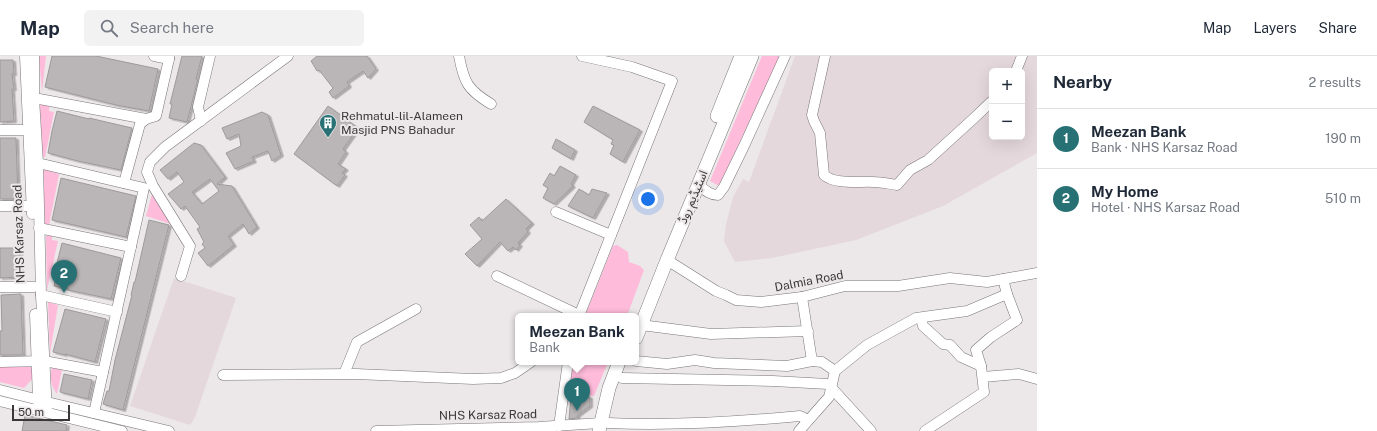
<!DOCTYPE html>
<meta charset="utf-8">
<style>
body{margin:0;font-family:"Public Sans","Noto Sans Arabic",sans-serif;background:#f2f2f3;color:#1f2937}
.controls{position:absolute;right:12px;top:12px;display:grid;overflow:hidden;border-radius:6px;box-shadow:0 4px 16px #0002}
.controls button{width:36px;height:36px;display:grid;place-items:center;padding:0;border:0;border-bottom:1px solid #e0e1e3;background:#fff;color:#1f2937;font:20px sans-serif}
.scale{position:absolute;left:12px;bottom:10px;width:58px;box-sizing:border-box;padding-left:4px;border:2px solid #393738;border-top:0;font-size:11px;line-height:14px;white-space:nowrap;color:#393738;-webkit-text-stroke:3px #ece7e9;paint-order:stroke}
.you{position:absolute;left:648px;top:143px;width:14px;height:14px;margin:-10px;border:3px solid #fff;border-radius:50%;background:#1a73e8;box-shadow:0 0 0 6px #1a73e833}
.badge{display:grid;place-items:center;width:26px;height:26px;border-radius:50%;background:#277175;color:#fff;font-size:13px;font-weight:700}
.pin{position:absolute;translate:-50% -33px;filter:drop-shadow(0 1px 2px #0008)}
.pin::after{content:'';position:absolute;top:21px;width:14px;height:12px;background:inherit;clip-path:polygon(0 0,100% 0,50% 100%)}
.popup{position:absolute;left:515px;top:257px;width:124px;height:52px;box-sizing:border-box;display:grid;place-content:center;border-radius:6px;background:#fff;filter:drop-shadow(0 1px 3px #0005);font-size:13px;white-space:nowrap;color:#747a83}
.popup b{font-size:15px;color:#1f2937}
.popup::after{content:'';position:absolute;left:50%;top:100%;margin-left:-8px;border:8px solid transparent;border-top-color:#fff}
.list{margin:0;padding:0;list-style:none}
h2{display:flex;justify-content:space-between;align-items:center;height:52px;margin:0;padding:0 16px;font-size:17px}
h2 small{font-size:13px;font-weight:400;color:#747a83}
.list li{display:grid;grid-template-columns:26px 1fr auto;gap:12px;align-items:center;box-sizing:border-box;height:60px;padding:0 16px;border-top:1px solid #e0e1e3}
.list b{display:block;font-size:15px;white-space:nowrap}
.list p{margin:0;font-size:13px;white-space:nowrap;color:#747a83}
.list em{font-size:13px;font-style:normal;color:#747a83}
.icon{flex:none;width:22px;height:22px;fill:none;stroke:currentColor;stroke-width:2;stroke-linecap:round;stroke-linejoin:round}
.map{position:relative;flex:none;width:1037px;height:375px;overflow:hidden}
header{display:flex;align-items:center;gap:24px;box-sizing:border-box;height:56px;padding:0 20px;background:#fff;border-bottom:1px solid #e0e1e3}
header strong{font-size:19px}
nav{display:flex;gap:22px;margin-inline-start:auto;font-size:14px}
.search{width:280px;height:36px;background:#f2f2f3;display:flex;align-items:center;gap:10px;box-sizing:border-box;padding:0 14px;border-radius:6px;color:#747a83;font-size:15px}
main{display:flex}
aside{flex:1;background:#fff}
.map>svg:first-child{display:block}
.built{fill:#e5d8dd;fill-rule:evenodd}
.green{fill:#ffbbda}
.building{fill:#bab6b8;stroke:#9e9a9c;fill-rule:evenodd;filter:url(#shadow)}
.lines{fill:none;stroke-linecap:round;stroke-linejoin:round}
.minor-casing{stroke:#7a7677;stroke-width:11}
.major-casing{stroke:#7a7677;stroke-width:14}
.minor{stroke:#fff;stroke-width:10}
.major{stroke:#fff;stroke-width:13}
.labels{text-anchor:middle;stroke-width:4;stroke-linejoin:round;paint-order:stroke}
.poi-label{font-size:12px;fill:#393738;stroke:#ece7e9;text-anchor:start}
.street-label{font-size:12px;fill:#393738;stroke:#ece7e9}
</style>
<header>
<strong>Map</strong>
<div class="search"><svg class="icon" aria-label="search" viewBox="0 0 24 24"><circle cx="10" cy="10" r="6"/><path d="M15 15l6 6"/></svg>Search here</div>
<nav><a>Map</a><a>Layers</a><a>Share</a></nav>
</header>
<main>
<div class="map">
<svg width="1037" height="375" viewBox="0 0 1037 375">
<defs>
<filter id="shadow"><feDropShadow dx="2.5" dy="1.5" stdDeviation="0" flood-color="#0004"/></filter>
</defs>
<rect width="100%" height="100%" fill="#ece7e9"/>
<g class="built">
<path d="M795 0H1037V97L943 150 856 184 772 202 735 206 724 185 726 168 733 141 743 123 749 126ZM992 15H1022V81H992Z"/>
<polygon points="174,222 236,242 195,361 190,369 130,350"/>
</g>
<g class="green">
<polygon points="39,0 46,0 42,36"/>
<polygon points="762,0 780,0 719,130 710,125"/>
<polygon points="40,48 49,48 49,55 54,56 45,101 42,101"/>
<polygon points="43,113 59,118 49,169 45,168"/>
<polygon points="152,138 174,169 146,160"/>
<polygon points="46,180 52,180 52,184 58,185 47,234"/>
<polygon points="617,189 628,196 629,206 640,210 644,214 627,260 585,260 613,190"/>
<polygon points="48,246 58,249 50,297"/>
<polygon points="570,306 608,306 594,340 566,338"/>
<polygon points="0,311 31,311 34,321 24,332 0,326"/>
<path d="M52 312 62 314 57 338C51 330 49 321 52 312Z"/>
</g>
<g class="building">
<polygon points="52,0 96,0 158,13 149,55 116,49 45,31"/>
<polygon points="182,0 202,0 196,23 198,23 187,66 169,62 172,48 170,48"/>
<polygon points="317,0 367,0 376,13 368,22 363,15 347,26 349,30 333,42 329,36 333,32 319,14 317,15 311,5"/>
<polygon points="0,4 13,4 14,18 12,18 14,33 12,33 14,65 0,66"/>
<polygon points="328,50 358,72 343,93 346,96 338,108 346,113 342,117 345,119 337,130 294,98"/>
<polygon points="593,50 640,74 623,106 610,98 614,89 611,88 613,84 584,66"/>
<polygon points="57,55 89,63 89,62 132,72 121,114 78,105 48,97 52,75"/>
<polygon points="262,56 268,59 281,99 272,105 268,95 252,101 254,105 235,113 226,97 241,90 239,78 227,83 222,72"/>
<polygon points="0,82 16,82 18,143 0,143"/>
<polygon points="556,83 575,94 571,103 552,92"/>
<path d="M194 87 201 89 225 121 217 128 232 130 257 171 249 178 243 168 228 180 234 189 208 210 198 197 205 192 202 188 204 186 197 173 200 171 185 150 181 153 168 138 184 126 177 116 168 123 160 114ZM210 123 219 135 202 148 192 136Z"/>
<polygon points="560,110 576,119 571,128 573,130 554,148 543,142 548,132 543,129 550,117 554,120"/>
<polygon points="61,122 136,140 126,181 52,164"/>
<polygon points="579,133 589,139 592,133 607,137 593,162 568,150"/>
<polygon points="506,143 532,167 526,173 528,176 518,187 520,189 516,194 513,191 508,195 500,186 477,210 465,198 482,183 470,169 479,161 482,165"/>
<polygon points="149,164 169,169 123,354 103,348 107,335 109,335 115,304 132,239 131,239 134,226 135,226"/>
<polygon points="62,187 121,202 111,243 68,234 68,233 54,230 59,207 57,207"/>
<polygon points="0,192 20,192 20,221 0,222"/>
<polygon points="21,238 23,299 0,299 0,275 2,275 1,239"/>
<polygon points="65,253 106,263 95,306 65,298 65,299 53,296"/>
<polygon points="64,318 92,324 88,343 60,336"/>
<polygon points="571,339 590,341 590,350 578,359 577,362 569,363"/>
<polygon points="25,359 67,369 66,375 22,375"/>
</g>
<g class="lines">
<defs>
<g id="minor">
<polyline points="25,0 32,158"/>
<polyline points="34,0 34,42 38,107 41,239 47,356"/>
<polyline points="154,0 169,3 169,0"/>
<path d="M459 0C464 27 468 34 491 48"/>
<path d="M825 0 812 59 814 65 820 77 824 119C835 129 860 125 874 126 882 126 889 128 897 129L910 114 928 104 972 64 992 45"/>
<polyline points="1016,15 1022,0"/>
<polyline points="34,42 146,63"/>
<polyline points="201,65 198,51 210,0"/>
<polyline points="0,74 28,74"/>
<polyline points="38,107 144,132 94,357"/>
<polyline points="124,127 140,68 146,63 156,60 169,3"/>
<path d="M698 128C704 133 709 139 718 139L724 131 744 90 785 0"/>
<polyline points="0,150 38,150"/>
<polyline points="556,156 611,179"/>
<polyline points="39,172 131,191"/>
<polyline points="667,204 716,235 726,239 736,244 761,246 802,241 845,230 898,230 950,222 987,226 1037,217"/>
<polyline points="181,220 190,190 153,130 147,116 150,106 165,91 288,0"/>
<polyline points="497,220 579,259"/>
<polyline points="0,231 34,231"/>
<polyline points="41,239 117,256"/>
<polyline points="802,241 812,305"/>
<polyline points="35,258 38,344 40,354"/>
<polyline points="579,260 672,25 632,11 582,0"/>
<polyline points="921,262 923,270 943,288 950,289 961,301 981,310"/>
<polyline points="641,269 711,278 808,275"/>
<polyline points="636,305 667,308 695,304 714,307 787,310 812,305 822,306 835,315"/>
<polyline points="0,306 44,305 103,316"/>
<polyline points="344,318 357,286 416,253"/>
<polyline points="223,319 356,318 473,323 501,322 515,317 531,306"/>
<polyline points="983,321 1019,318 1037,323"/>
<polyline points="622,322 773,325 828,328 871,375"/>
<polyline points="0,334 47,346 169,375"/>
<polyline points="0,345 122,375"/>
<path d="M608 367C672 370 736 366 800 360L808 364"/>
<polyline points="559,370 568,306"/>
<polyline points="376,375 539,371 600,367"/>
<polyline points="799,375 829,341 835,315 867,289 916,262 967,255 1007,238 1003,223"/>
<polyline points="925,375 984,336 981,310 976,294 991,281 1017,264 1007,238"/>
</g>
<g id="major">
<polyline points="717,60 741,0"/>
<polyline points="636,282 667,204 752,0"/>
<polyline points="599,375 609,332 619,306"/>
</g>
</defs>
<use href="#minor" class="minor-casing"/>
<use href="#major" class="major-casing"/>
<use href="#minor" class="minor"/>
<use href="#major" class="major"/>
</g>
<defs>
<symbol id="building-pin" viewBox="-11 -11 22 30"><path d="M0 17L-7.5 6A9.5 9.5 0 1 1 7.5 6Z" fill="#277175" stroke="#ece7e9"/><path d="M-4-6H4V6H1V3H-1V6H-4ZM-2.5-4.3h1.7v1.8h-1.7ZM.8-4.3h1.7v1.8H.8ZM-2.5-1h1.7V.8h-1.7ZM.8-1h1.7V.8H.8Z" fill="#fff"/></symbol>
</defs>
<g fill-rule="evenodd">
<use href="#building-pin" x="318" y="57" width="20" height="27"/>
</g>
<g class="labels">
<g class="poi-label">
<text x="341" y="64">Rehmatul-lil-Alameen<tspan x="341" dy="14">Masjid PNS Bahadur</tspan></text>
</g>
<g class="street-label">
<text transform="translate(693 141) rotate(-67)" y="4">اسٹیڈیم روڈ</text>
<text transform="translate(19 178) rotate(-92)" y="4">NHS Karsaz Road</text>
<text transform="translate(809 225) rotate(-11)" y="4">Dalmia Road</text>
<text transform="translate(488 359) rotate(-1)" y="4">NHS Karsaz Road</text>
</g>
</g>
</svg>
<div class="controls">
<button>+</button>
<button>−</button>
</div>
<div class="scale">50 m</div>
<div class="you"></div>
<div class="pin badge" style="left:577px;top:355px">1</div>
<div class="popup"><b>Meezan Bank</b>Bank</div>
<div class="pin badge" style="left:64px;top:237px">2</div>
</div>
<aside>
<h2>Nearby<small>2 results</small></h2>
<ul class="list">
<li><span class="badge">1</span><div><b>Meezan Bank</b><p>Bank · NHS Karsaz Road</p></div><em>190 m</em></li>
<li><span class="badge">2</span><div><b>My Home</b><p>Hotel · NHS Karsaz Road</p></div><em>510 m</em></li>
</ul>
</aside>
</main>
